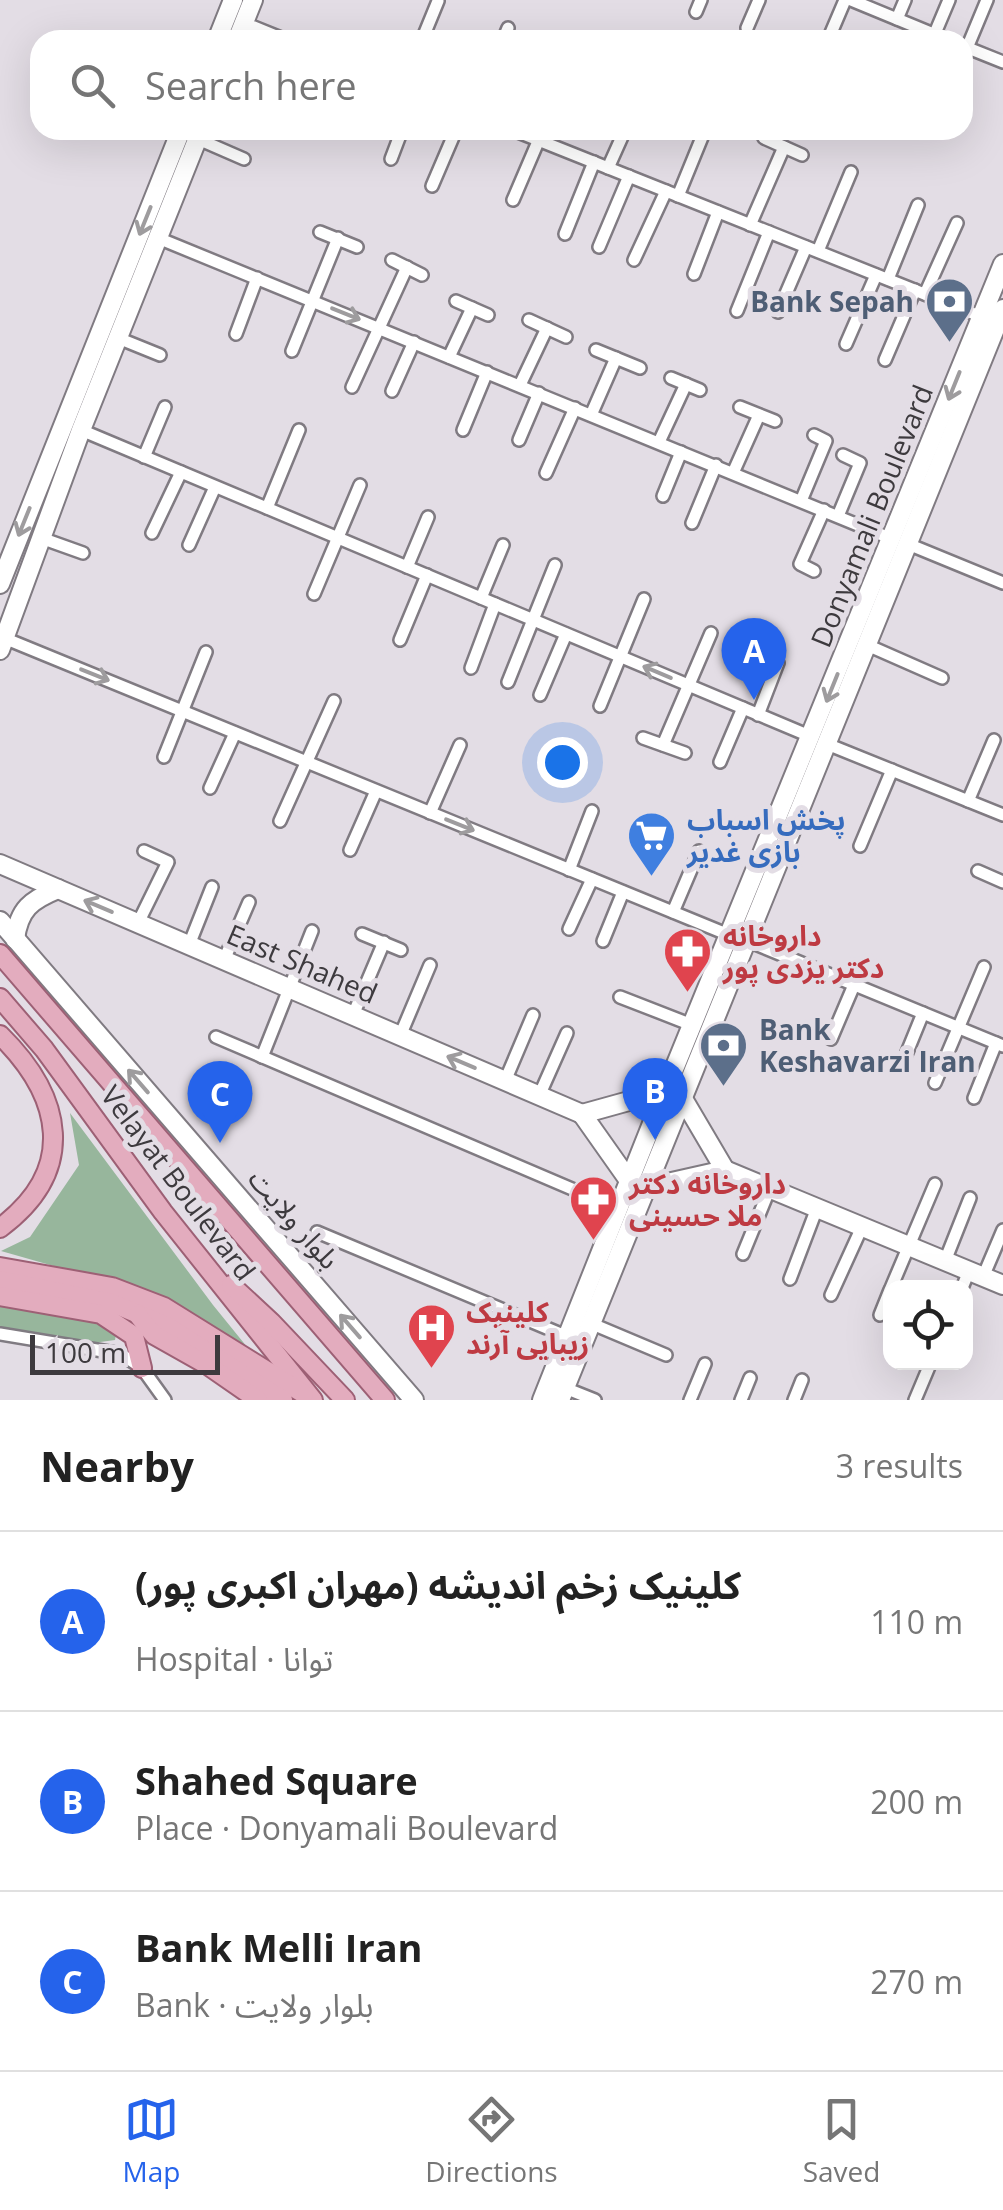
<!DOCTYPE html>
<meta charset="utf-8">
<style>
body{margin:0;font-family:"Open Sans","Noto Sans Arabic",sans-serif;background:#f2f2f2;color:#222}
.controls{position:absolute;right:30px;bottom:30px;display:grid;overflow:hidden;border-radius:20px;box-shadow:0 10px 40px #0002}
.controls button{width:90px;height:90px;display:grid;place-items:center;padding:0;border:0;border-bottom:2px solid #e0e0e0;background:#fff;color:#222;font:50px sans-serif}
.scale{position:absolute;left:30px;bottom:25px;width:190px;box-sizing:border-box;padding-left:10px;border:5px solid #3d3a3e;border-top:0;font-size:28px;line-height:35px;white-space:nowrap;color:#3d3a3e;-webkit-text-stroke:8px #e3dde5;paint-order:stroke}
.you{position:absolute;left:562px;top:762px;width:35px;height:35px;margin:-25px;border:8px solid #fff;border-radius:50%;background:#1a73e8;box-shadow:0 0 0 15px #1a73e833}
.badge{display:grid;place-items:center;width:65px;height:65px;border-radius:50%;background:#2563eb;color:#fff;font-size:32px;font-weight:700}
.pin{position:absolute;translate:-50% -82px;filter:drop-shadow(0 2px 5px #0008)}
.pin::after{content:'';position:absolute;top:52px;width:35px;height:30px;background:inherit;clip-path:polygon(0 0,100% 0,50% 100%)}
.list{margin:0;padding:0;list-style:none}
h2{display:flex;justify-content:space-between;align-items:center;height:130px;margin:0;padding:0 40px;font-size:42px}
h2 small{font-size:32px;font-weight:400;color:#767676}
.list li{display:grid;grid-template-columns:65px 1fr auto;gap:30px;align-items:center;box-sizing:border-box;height:180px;padding:0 40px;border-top:2px solid #e0e0e0}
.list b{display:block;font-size:38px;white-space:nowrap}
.list p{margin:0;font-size:32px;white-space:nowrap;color:#767676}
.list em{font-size:32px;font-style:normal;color:#767676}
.icon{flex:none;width:55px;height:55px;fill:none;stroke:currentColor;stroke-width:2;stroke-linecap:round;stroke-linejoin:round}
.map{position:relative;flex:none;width:1003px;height:1400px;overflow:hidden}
.search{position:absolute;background:#fff;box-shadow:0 10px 40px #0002;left:30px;right:30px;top:30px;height:110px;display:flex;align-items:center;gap:25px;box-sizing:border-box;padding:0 35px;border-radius:30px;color:#767676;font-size:38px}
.sheet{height:670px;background:#fff}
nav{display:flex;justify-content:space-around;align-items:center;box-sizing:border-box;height:140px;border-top:2px solid #e0e0e0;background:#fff;font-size:28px;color:#767676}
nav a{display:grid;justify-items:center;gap:5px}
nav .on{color:#2563eb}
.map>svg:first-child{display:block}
.green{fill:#97b69c}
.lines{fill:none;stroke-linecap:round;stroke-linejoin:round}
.street-casing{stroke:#807b82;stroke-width:16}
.secondary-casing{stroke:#807b82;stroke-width:22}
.primary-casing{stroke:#9d6075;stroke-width:22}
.street{stroke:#fff;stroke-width:11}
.secondary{stroke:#fff;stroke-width:18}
.primary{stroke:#e3acbe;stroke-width:18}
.oneway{stroke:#9e9c9e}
.labels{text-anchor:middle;stroke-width:10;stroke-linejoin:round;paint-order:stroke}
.service-label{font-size:28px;font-weight:bold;fill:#4e5e75;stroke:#e3dde5;text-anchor:end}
.street-label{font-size:28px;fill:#3d3a3e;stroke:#e3dde5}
.shop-label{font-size:28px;font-weight:bold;fill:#366cbe;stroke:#e3dde5;text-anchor:start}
.health-label{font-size:28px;font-weight:bold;fill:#be3a42;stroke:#e3dde5;text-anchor:start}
</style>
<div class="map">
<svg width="1003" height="1400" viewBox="0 0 1003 1400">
<rect width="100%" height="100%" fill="#e3dde5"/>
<g class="green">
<polygon points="70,1113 213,1305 265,1369 152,1294 1,1251 30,1237 79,1165"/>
<polygon points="0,1302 101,1323 117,1329 115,1340 93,1343 0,1330"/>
</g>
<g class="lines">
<defs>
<g id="street">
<polyline points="851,0 948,40"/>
<polyline points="696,12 701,0"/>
<polyline points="897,19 905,0"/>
<polyline points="244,23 286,40"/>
<polyline points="747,28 759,0"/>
<polyline points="933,38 949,0"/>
<polyline points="422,40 438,1"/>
<polyline points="503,40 508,28"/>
<polyline points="828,40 845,0"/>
<polyline points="963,46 1003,62"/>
<polyline points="967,48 987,0"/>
<polyline points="513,130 982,317"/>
<polyline points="316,132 317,130"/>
<polyline points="764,138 802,155"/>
<polyline points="198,139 244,159"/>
<polyline points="391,159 402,130"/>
<polyline points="608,168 625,130"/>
<polyline points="432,186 456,130"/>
<polyline points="678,196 705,130"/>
<polyline points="513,200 543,130"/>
<polyline points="750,225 784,147"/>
<polyline points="320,232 357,247"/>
<polyline points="565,234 594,162"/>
<polyline points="158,238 892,539"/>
<polyline points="599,247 629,176"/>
<polyline points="818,251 851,172"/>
<polyline points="392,260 422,275"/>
<polyline points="634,260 666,191"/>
<polyline points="694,274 718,212"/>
<polyline points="888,279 918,205"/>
<polyline points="925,294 957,223"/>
<polyline points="456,301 488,315"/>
<polyline points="737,311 769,232"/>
<polyline points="778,312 806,247"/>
<polyline points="529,320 566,337"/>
<polyline points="236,334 257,278"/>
<polyline points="118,338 160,355"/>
<polyline points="846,344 876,275"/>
<polyline points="596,350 640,368"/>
<polyline points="292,351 338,238"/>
<polyline points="449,357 472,308"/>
<polyline points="885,360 915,290"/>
<polyline points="671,378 700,390"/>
<polyline points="520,385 547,328"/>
<polyline points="352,387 407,267"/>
<polyline points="392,391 414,342"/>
<polyline points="740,407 775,421"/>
<polyline points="591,415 616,358"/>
<polyline points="81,430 812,737"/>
<polyline points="463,430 487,372"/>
<polyline points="519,440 539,393"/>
<polyline points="659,442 686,384"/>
<polyline points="144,457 165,407"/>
<polyline points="546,473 575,408"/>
<polyline points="733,473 759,415"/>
<polyline points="663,496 681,452"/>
<polyline points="801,501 826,441 814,435"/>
<polyline points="267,508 299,430"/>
<polyline points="838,516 860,463 843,455"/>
<polyline points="692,523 716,465"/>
<polyline points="152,533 181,472"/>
<polyline points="41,538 83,553"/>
<polyline points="908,544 1003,583"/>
<polyline points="189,545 215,487"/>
<polyline points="407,567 428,517"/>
<polyline points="814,571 800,564 824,510"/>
<polyline points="314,594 360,485"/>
<polyline points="481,598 503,545"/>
<polyline points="4,638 729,935"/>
<polyline points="400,640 427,575"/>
<polyline points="867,645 942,678"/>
<polyline points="471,668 495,604"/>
<polyline points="508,682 555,565"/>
<polyline points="540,695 566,634"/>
<polyline points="600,706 644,599"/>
<polyline points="758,715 778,663 761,655"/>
<polyline points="643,738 685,753"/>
<polyline points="827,744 1003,815"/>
<polyline points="663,745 711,633"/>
<polyline points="164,757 206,652"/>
<polyline points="720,762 743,708"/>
<polyline points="210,788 235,733"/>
<polyline points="968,801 994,740"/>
<polyline points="430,813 460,745"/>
<polyline points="280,821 334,701"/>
<polyline points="860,846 892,770"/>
<polyline points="350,850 376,791"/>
<polyline points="569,870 592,811"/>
<polyline points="978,871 1003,882"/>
<polyline points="673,912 699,851"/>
<polyline points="138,923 168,862 144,851"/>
<polyline points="569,929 592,879"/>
<polyline points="362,934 401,950"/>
<polyline points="603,941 623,892"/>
<polyline points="748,941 1003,1046"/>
<polyline points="189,945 212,887"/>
<polyline points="224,960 249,902"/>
<polyline points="620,997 692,1025"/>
<polyline points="353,1015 384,942"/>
<polyline points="400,1036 430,965"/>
<polyline points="216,1037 619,1209"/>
<polyline points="831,1039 854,985"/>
<polyline points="262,1057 312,931"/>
<polyline points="901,1067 923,1013"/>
<polyline points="505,1081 533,1015"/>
<polyline points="935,1083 984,967"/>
<polyline points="539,1096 567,1033"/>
<polyline points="974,1098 996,1043"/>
<polyline points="317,1232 568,1337"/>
<polyline points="743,1254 770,1188"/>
<polyline points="945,1261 970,1198"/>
<polyline points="983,1277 1003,1230"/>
<polyline points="790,1279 817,1208"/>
<polyline points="891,1288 935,1184"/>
<polyline points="962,1288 969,1271"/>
<polyline points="831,1295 862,1227"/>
<polyline points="880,1315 890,1290"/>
<polyline points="590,1323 666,1355"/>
<polyline points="0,1334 121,1354 142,1368 165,1400"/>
<polyline points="565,1388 595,1400"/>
<polyline points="690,1400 705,1364"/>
<polyline points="741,1400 750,1378"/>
<polyline points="794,1400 802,1380"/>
<polyline points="915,1400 931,1362"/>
</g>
<g id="secondary">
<polyline points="217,40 233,0"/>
<polyline points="237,40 253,0"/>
<polyline points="0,584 181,130"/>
<polyline points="0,650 81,430 201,130"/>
<polyline points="0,864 582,1114"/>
<polyline points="0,921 414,1400"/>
<path d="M15 939C19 909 31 900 58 889"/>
<polyline points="682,1097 725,1170"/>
<polyline points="582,1114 665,1091"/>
<polyline points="582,1114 630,1182"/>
<polyline points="645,1188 725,1170 1003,1285"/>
<polyline points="542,1400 665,1091 1003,264"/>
<polyline points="560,1400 1003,309"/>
</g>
<g id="primary">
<polyline points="0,954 385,1400"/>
<polyline points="0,998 44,1049 163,1212 313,1400"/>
<path d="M0 1035C63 1097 78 1170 0 1228"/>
<polyline points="0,1267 112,1287 164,1307 304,1394"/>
<polyline points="0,1280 112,1303 167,1326 283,1400"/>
<polyline points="231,1285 271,1322 345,1400"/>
<polyline points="0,1296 101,1314 134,1336 142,1368"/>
<polyline points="138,1315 154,1335 209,1366 258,1400"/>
</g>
</defs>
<use href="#street" class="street-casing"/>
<use href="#secondary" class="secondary-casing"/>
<use href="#primary" class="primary-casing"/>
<use href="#street" class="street"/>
<use href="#secondary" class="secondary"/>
<use href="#primary" class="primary"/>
</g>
<defs><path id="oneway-shaft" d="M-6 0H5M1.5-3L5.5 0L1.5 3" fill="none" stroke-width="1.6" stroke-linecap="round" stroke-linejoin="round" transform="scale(2.5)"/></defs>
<g class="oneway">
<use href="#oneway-shaft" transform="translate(145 221) rotate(112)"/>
<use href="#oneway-shaft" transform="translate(346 314) rotate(22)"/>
<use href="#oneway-shaft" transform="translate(954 386) rotate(112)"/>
<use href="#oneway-shaft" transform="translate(24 522) rotate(112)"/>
<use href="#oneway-shaft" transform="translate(657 672) rotate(-157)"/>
<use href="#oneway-shaft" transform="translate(95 675) rotate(22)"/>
<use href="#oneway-shaft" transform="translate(832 688) rotate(112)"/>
<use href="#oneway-shaft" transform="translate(460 825) rotate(22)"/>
<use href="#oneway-shaft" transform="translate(98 906) rotate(-157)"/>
<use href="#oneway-shaft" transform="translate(461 1062) rotate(-157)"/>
<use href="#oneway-shaft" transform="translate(138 1081) rotate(-131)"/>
<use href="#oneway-shaft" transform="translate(350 1326) rotate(-131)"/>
</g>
<defs>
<symbol id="bank-pin" viewBox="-11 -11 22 30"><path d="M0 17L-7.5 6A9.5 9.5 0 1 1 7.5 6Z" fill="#5c6f8a" stroke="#e3dde5"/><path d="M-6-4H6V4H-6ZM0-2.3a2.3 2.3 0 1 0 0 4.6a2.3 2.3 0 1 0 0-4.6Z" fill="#fff"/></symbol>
<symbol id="supermarket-pin" viewBox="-11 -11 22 30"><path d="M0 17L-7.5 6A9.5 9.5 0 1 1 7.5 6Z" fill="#3f7fe0" stroke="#e3dde5"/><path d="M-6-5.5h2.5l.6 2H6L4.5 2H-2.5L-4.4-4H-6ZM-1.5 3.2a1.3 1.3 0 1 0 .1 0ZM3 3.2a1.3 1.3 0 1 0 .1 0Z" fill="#fff"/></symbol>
<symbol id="pharmacy-pin" viewBox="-11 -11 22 30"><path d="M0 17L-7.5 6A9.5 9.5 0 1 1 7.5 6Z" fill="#e0444e" stroke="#e3dde5"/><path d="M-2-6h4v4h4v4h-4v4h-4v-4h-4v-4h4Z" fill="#fff"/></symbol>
<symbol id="hospital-pin" viewBox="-11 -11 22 30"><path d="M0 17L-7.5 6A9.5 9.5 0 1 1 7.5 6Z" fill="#e0444e" stroke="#e3dde5"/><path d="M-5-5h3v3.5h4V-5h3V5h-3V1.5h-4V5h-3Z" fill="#fff"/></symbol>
</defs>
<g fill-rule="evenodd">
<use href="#bank-pin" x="922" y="274" width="55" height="75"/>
<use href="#supermarket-pin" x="624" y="808" width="55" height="75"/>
<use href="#pharmacy-pin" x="660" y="924" width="55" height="75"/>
<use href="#bank-pin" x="696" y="1018" width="55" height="75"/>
<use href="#pharmacy-pin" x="566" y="1172" width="55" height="75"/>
<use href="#hospital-pin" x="404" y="1300" width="55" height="75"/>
</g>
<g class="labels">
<g class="service-label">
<text x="914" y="312">Bank Sepah</text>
<text x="759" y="1040" text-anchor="start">Bank<tspan x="759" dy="32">Keshavarzi Iran</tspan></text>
</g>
<g class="street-label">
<text transform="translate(872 516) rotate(-68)" y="10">Donyamali Boulevard</text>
<text transform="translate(302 964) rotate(23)" y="10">East Shahed</text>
<text transform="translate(178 1183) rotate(53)" y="10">Velayat Boulevard</text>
<text transform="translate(294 1219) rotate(49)" y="10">بلوار ولایت</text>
</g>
<g class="shop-label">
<text x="687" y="830">پخش اسباب<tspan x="687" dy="32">بازی غدیر</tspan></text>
</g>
<g class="health-label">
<text x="723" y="946">داروخانه<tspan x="723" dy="32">دکتر یزدی پور</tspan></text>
<text x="629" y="1194">داروخانه دکتر<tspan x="629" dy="32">ملا حسینی</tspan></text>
<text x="466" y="1322">کلینیک<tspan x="466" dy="32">زیبایی آرند</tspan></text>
</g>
</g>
</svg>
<div class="controls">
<button><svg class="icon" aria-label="locate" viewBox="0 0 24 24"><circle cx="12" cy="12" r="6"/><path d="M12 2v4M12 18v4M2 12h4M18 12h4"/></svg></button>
</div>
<div class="scale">100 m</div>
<div class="you"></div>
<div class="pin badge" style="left:754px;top:700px">A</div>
<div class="pin badge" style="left:655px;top:1140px">B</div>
<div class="pin badge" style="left:220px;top:1143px">C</div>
<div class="search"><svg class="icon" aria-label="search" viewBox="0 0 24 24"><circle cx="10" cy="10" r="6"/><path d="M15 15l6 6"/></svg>Search here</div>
</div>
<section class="sheet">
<h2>Nearby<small>3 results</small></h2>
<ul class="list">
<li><span class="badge">A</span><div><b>کلینیک زخم اندیشه (مهران اکبری پور)</b><p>Hospital · توانا</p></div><em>110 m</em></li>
<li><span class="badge">B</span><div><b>Shahed Square</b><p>Place · Donyamali Boulevard</p></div><em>200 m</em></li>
<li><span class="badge">C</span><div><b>Bank Melli Iran</b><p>Bank · بلوار ولایت</p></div><em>270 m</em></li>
</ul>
</section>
<nav>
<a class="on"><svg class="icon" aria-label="map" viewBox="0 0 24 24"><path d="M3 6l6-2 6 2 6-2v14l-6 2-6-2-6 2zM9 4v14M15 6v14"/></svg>Map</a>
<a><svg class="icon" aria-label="directions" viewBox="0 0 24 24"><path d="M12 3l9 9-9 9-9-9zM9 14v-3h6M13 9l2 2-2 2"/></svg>Directions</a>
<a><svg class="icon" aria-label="saved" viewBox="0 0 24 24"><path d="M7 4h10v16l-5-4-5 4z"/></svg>Saved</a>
</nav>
